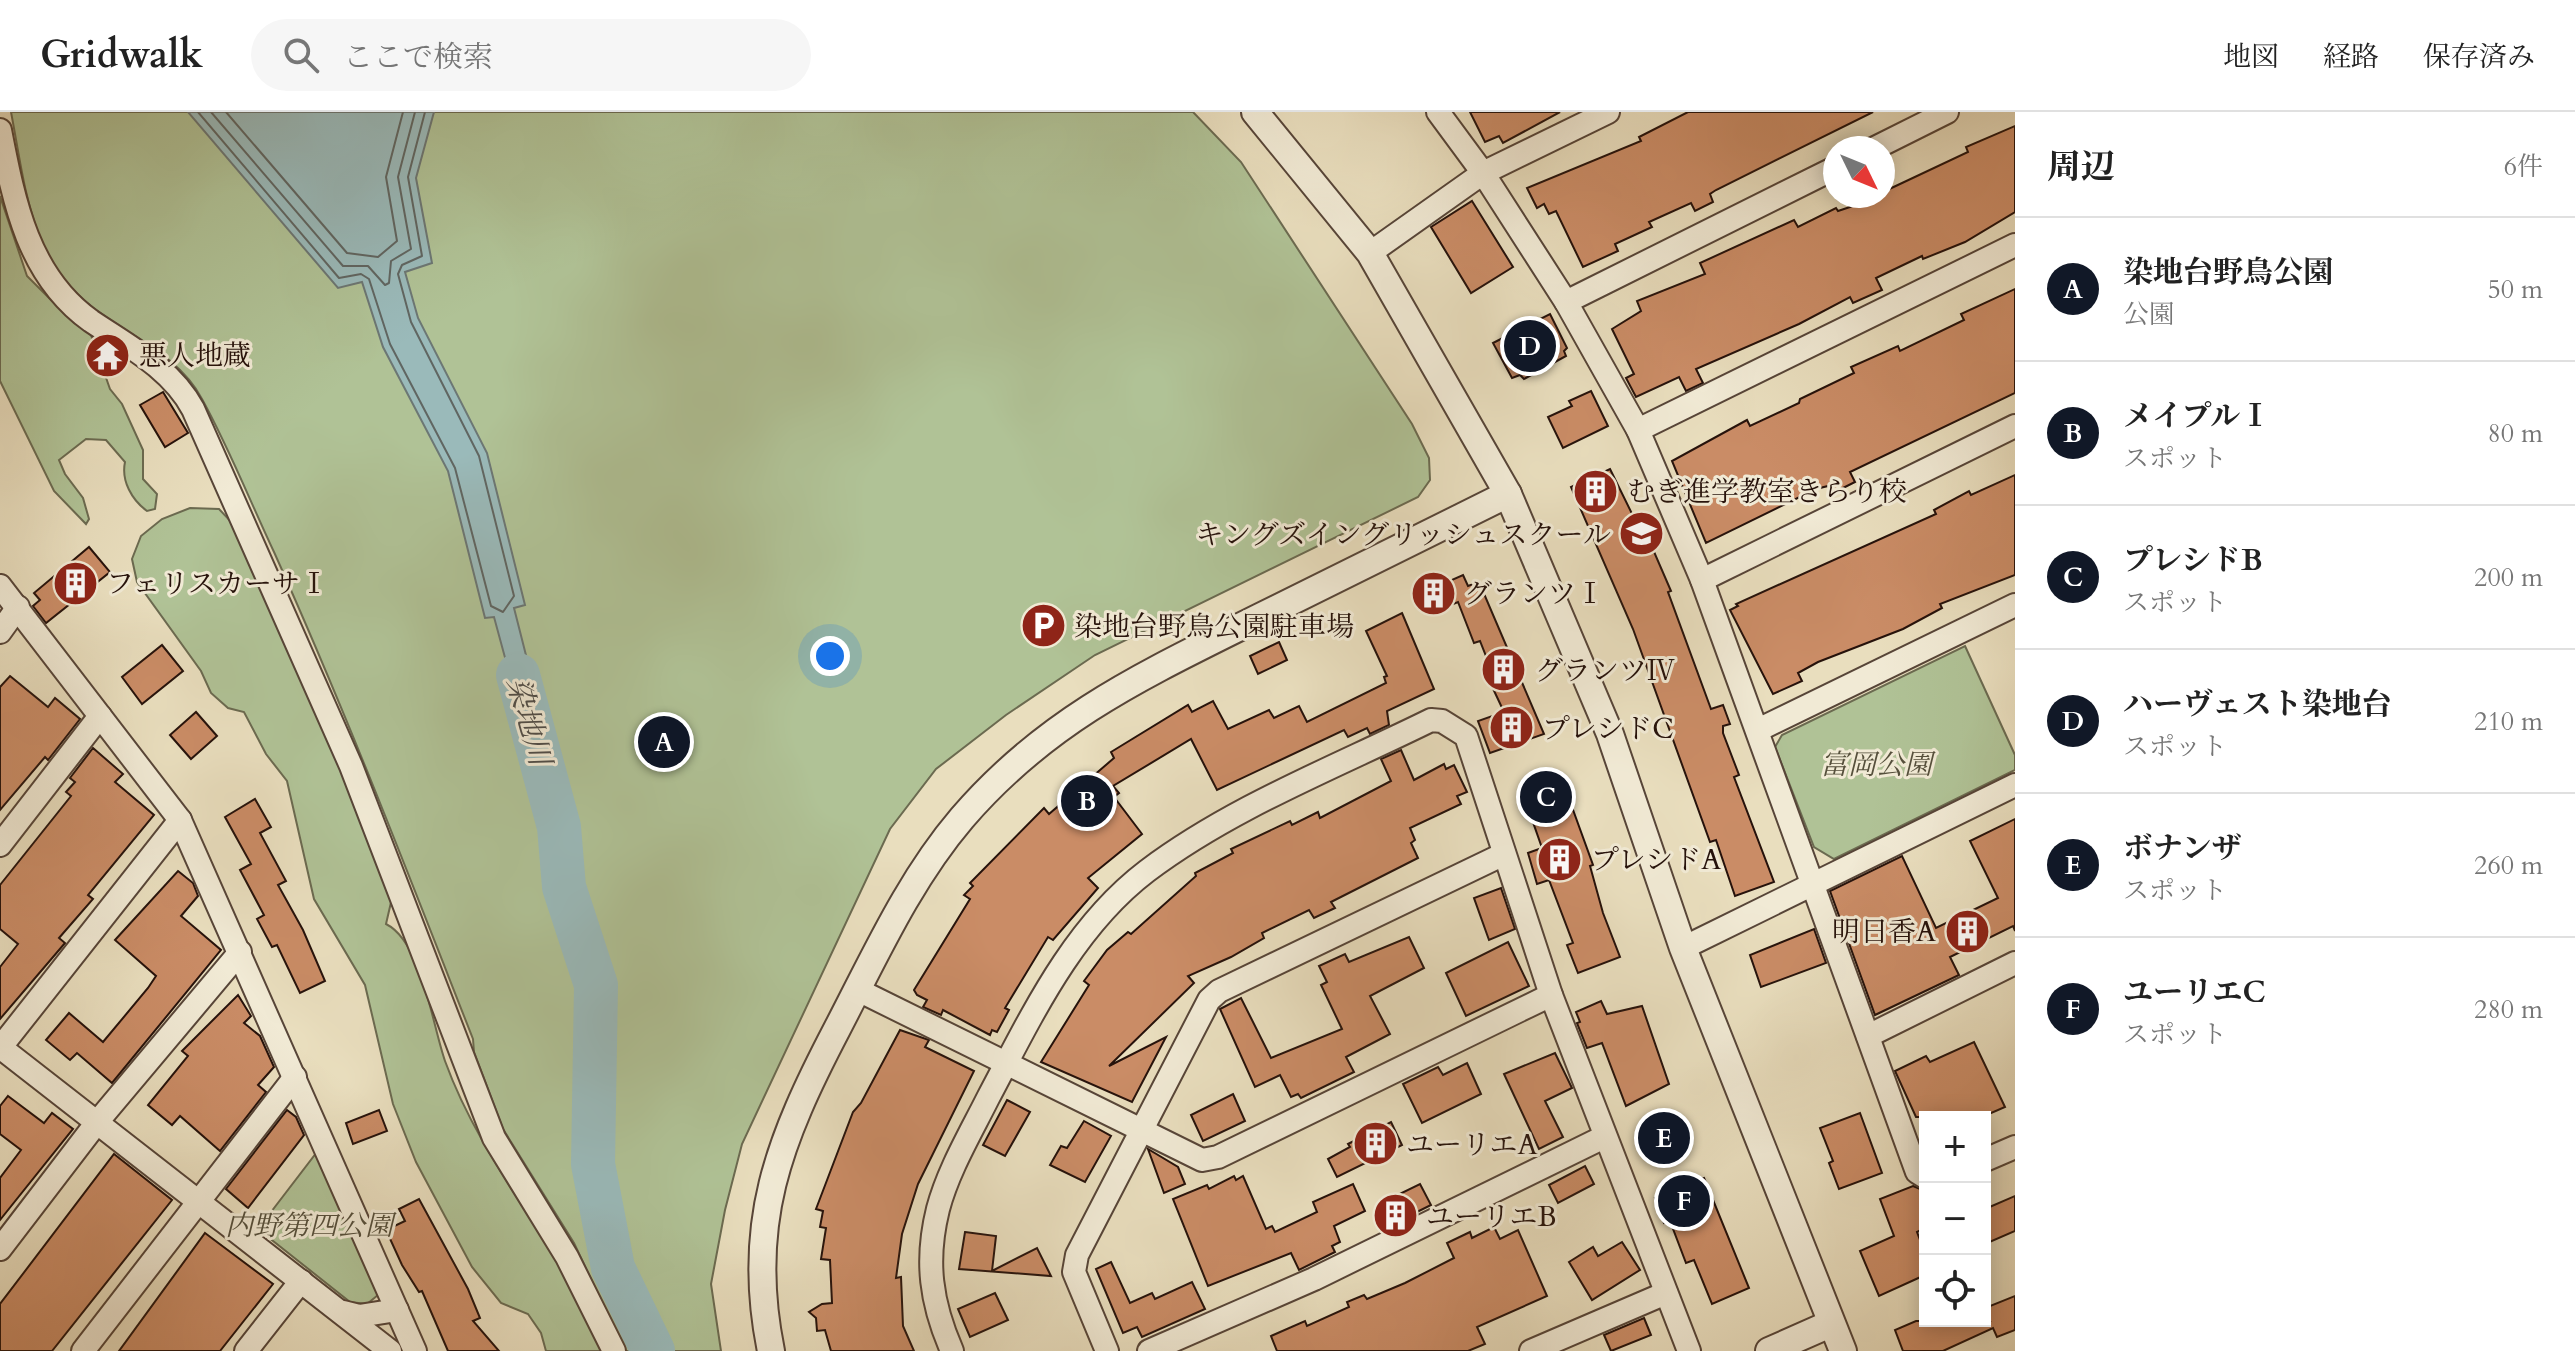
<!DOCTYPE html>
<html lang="ja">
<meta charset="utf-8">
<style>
body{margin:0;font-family:Cardo,"Noto Serif JP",serif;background:#f6f6f6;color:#222}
.controls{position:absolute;right:24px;bottom:24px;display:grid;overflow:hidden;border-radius:0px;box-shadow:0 4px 20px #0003}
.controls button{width:72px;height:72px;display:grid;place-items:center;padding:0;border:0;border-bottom:2px solid #e0e0e0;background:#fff;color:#222;font:40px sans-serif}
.compass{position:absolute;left:1823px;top:24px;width:72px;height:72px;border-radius:50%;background:#fff;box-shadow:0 4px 20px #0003;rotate:133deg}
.you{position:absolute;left:830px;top:544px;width:28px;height:28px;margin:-20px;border:6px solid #fff;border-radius:50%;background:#1a73e8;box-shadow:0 0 0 12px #1a73e833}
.badge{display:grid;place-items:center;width:52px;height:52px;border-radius:50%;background:#111827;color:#fff;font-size:26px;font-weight:700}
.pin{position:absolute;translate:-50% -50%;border:4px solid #fff;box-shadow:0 2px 8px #0006}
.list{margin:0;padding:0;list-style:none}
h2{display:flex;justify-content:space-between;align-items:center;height:104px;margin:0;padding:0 32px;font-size:34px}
h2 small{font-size:26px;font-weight:400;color:#767676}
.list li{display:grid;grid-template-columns:52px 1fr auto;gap:24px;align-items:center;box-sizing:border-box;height:144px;padding:0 32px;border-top:2px solid #e0e0e0}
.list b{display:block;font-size:30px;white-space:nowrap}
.list p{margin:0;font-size:26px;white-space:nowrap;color:#767676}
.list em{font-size:26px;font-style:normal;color:#767676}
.icon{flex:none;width:44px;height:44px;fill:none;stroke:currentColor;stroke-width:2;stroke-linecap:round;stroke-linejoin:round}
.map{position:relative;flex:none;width:2015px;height:1239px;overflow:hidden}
header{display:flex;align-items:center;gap:48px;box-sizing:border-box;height:112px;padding:0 40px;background:#fff;border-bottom:2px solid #e0e0e0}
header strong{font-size:38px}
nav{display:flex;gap:44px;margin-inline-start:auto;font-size:28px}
.search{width:560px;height:72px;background:#f6f6f6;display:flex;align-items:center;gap:20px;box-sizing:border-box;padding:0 28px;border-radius:44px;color:#767676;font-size:30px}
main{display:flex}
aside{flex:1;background:#fff}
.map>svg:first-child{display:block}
.green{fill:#b0c296;stroke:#6b6a50;stroke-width:2}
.water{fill:#9ababa;stroke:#6c7774;stroke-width:2}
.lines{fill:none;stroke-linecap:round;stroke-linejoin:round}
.shore{stroke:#606662;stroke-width:2}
.river{stroke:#9ababa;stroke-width:44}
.building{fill:#ca8c66;stroke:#26120b;stroke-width:2}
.minor-casing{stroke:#574538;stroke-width:26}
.tertiary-casing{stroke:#574538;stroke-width:30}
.minor{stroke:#f1ead5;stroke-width:22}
.tertiary{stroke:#f1ead5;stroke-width:26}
.labels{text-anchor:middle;stroke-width:6;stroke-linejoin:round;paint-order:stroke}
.poi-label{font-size:28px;fill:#26120b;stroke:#f1ead5;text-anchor:start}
.park-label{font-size:28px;font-style:italic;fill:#56503c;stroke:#f1ead5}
.water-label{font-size:30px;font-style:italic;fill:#4f4d48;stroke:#f1ead5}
</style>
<header>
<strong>Gridwalk</strong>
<div class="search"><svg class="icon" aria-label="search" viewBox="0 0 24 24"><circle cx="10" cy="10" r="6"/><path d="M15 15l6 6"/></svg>ここで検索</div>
<nav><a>地図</a><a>経路</a><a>保存済み</a></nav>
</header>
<main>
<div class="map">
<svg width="2015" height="1239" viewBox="0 0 2015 1239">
<rect width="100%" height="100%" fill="#e9debe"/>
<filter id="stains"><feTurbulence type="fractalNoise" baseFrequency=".0025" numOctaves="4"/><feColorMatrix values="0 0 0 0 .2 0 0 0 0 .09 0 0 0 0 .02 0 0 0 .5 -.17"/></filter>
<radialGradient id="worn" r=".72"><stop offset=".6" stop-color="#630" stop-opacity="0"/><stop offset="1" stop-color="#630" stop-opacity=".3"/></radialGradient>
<g class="green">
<path d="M11 0H1193L1241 50 1412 312 1429 346 1430 368 1418 385 1095 543 1006 603 936 657 890 717 742 1032 725 1098 711 1172 721 1239H625L574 1131 503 1017 474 940 473 927C409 764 346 600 274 440 250 389 229 336 202 287 181 247 137 227 102 202 30 154 26 78 11 0Z"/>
<path d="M0 84 27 164 71 208 91 223 110 277 122 292 143 338V367L157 382 155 397 147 399C132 388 121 369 125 350L106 328 86 327 59 348 65 362 83 386 89 407 86 412 54 379 0 269Z"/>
<path d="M190 396 219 397 237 416 329 624 392 786 386 812C422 830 432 912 445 949 471 1021 516 1082 556 1147 574 1176 588 1208 604 1239H546L541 1221 528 1202 501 1191 472 1155 416 1050 393 992 365 873 314 787 287 669 266 642 244 600 228 596 211 581 201 559 137 470 132 447 141 424 162 407Z"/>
<polygon points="1965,534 2015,643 2015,658 1834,747 1814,735 1775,635 1782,623"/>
<polygon points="317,1040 378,1183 367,1192 350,1190 258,1117"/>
</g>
<polygon class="water" points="188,0 434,0 416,66 432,151 405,160 418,206 487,341 525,493 514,496 545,618 526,623 494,505 485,506 448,359 383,235 362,170 338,176"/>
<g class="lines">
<g class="shore">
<polyline points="198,0 339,166 361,162 369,167 390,232 455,356 491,494 503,500 514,484 479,344 411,210 398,162 402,153 422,144 408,65 425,0"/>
<polyline points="211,0 343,154 368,154 385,173 389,171 391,149 411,137 398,65 415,0"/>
<polyline points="226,0 347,141 378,145 397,129 386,65 403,0"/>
</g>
<polyline class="river" points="518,563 559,715 564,775 596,873 593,1052 613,1156 653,1239"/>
</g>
<g class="building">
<polygon points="1470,0 1560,0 1503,31 1499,24 1485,30"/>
<polygon points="1688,0 1873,0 1716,78 1710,82 1713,90 1695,99 1691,91 1649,110 1652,115 1615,132 1618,139 1583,155 1556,99 1549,102 1544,92 1537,96 1527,76 1641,29 1639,25"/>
<polygon points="2015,14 2015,100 1965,130 1923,147 1922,144 1876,166 1882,178 1853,191 1850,185 1799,212 1696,257 1703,271 1686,279 1679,265 1636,285 1626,266 1634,262 1612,217 1641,199 1637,189 1705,162 1700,151 1794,108 1798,115 1836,96 1838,99 1883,84 1883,80 1968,40 1966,35"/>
<polygon points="1472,89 1513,155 1471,181 1431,115"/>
<polygon points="2015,177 2015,281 1850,360 1855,370 1831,382 1828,374 1816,377 1706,431 1672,349 1747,308 1750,314 1799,291 1800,287 1854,261 1851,255 1898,234 1900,239 1964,208 1961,202"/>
<polygon points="1550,202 1567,236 1564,239 1566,244 1524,267 1520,263 1512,266 1493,231"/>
<polygon points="1591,279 1608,314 1563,336 1548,305 1572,294 1569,289"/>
<polygon points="163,280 188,321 165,335 140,293"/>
<polygon points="1610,357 1638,414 1642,412 1671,479 1668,480 1711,597 1723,593 1730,612 1723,614 1723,621 1739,663 1734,665 1774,770 1735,784 1716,728 1710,730 1633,517 1571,375"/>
<polygon points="2015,363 2015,463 1940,492 1942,496 1903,517 1818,550 1798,561 1802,569 1773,582 1730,498 1738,494 1736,492 1936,402 1934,398 1969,379 1971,383"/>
<polygon points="89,435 110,460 46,511 33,494 40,488 34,481"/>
<polygon points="1463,463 1468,474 1479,470 1544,622 1490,641 1478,609 1504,600 1489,568 1493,562 1480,529 1474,531 1458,490 1429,502 1418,474 1440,465 1443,472"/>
<polygon points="1402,501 1434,577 1387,599 1389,613 1370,622 1367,616 1348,625 1344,618 1217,678 1191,627 1113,674 1119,681 1114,685 1142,722 1088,766 1098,776 1053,828 1048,825 1005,896 1009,898 997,920 992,918 990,923 943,898 941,903 923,895 927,888 917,883 914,878 970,787 964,783 973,774 970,771 1044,696 1049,702 1114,646 1111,640 1188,593 1192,600 1213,589 1228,617 1269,598 1274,606 1299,594 1307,610 1386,571 1384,565 1387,564 1366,519"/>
<polygon points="1279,530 1287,548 1258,562 1250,544"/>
<polygon points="162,533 183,559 142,592 122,565"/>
<polygon points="10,564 48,595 55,586 80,607 48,648 45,645 0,698 0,575"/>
<polygon points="196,600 217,624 191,647 170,623"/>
<polygon points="93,636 123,662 115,670 154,703 88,783 93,787 59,826 65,831 0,907 0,855 18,832 0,817 0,773 71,684 66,680 75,670 70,666"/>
<polygon points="1401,638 1414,668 1444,652 1446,657 1454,653 1467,680 1457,684 1461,692 1410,716 1415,728 1411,731 1418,746 1331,790 1335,796 1314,806 1309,798 1262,821 1264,826 1231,845 1188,864 1194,871 1109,954 1166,925 1132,990 1041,950 1089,873 1084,869 1107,838 1128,820 1131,822 1196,764 1195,761 1233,741 1231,737 1290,709 1292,713 1318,700 1320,706 1391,669 1381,647"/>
<polygon points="1560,662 1593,753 1590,754 1603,801 1620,845 1578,861 1567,833 1573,831 1549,768 1537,772 1528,741 1542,736 1521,676"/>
<polygon points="255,687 271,715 260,721 286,769 278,773 303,818 325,869 300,881 277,833 272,835 257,807 264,803 240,758 251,752 225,705"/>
<polygon points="2015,707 2015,819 2013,814 1950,845 1959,863 1875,903 1830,779 1902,744 1936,816 1998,786 1970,729"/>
<polygon points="178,759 193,771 198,784 181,804 221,838 112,971 77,941 70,948 46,928 69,901 103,930 148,876 156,864 115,828"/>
<polygon points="1501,776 1515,817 1489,828 1474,786"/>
<polygon points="1814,817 1826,851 1761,875 1750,843"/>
<polygon points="1409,825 1424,856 1370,884 1390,922 1346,945 1354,960 1301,986 1298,982 1291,985 1280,963 1255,975 1220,897 1241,886 1271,946 1342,917 1321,873 1327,870 1319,854 1345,842 1349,850"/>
<polygon points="1508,830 1529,874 1466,904 1446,861"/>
<polygon points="238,883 251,904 244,911 260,924 274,955 258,973 266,980 220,1039 180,1004 172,1013 148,993 188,944 182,939"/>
<polygon points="1601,889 1607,902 1642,894 1669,972 1626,994 1602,931 1587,936 1577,911 1580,910 1576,900"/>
<polygon points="900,918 929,928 925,935 974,959 918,1072 902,1122 896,1166 901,1165 903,1214 914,1239 831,1239 825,1218 817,1219 816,1206 809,1200 822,1192 832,1191 830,1148 821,1147 826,1116 820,1115 823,1099 816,1097 853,1000 861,991"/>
<polygon points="1974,930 2005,995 1982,1005 1916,1005 1895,959 1926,944 1930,950"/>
<polygon points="1555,941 1572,976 1545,989 1563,1025 1539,1037 1504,962"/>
<polygon points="1467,951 1481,982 1422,1011 1403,972 1438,955 1443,963"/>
<polygon points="1233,982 1245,1009 1203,1029 1191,1003"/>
<polygon points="8,984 44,1011 52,1001 73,1017 0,1108 0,1066 21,1038 0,1022 0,994"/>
<polygon points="1007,988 1030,1000 1005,1044 983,1033"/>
<polygon points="287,998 296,1005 304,1023 248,1096 226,1077"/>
<polygon points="379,998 387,1019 353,1032 346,1011"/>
<polygon points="1860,1001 1882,1061 1839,1077 1829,1051 1833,1049 1820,1016"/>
<polygon points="1680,1003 1691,1033 1649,1048 1639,1025"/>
<polygon points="1084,1009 1111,1024 1085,1070 1050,1053 1061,1034 1067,1036"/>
<polygon points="1391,1010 1402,1033 1337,1065 1328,1047 1350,1035 1348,1032"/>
<polygon points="1148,1037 1178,1055 1185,1072 1164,1081"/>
<polygon points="114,1042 172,1088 52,1239 0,1239 0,1192"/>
<polygon points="1585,1054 1594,1072 1558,1091 1549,1073"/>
<polygon points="1234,1064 1236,1068 1243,1064 1266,1117 1272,1114 1275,1120 1317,1100 1313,1090 1353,1072 1365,1099 1334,1114 1340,1130 1332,1134 1335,1140 1299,1158 1291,1141 1208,1174 1173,1087 1207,1073 1209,1077"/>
<polygon points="1704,1066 1749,1176 1712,1192 1694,1148 1686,1151 1670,1109 1664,1111 1655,1086"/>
<polygon points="1420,1072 1431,1093 1387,1115 1377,1093"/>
<polygon points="1913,1074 1925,1079 1925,1116 1917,1120 1925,1141 1925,1163 1879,1184 1860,1139 1894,1124 1880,1087"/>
<polygon points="2015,1084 2015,1119 1985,1132 1985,1097"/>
<polygon points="419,1087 468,1177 480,1206 473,1209 499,1239 448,1239 422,1179 419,1180 402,1153 386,1118 405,1109 399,1097"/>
<polygon points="1494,1115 1500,1127 1518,1118 1547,1184 1477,1215 1485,1232 1468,1239 1277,1239 1271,1224 1305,1209 1307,1214 1349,1195 1347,1190 1364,1183 1367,1187 1405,1171 1454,1146 1447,1131 1470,1120 1472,1126"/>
<polygon points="965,1120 996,1124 992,1159 1037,1136 1051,1164 959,1157"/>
<polygon points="205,1121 273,1172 220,1239 119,1239"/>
<polygon points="1622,1130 1640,1158 1592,1188 1569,1150 1593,1135 1598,1144"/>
<polygon points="1111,1150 1130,1191 1152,1181 1155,1187 1192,1170 1205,1197 1142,1225 1137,1215 1123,1221 1096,1157"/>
<polygon points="995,1181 1008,1208 970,1225 958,1197"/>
<polygon points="2015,1184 2015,1218 1997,1225 1993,1216 1943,1239 1903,1239 1895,1218 1916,1209 1990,1209 1985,1196"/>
<polygon points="1644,1206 1651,1223 1611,1239 1604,1223"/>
</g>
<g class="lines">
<defs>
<g id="minor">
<polyline points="1438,0 1483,61 1566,190 1638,318 1702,468 1917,1060 1925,1065"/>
<path d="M0 18C14 90 28 164 91 209 128 234 171 256 193 297L351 654 494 1026 567 1145 614 1239"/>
<polyline points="1875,36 1947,0"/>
<polyline points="1370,141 1483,61 1608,0"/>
<polyline points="1566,190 1835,56"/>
<polyline points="1638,318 2015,133"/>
<polyline points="1702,468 2015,314"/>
<polyline points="0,474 180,708 415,1239"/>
<polyline points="0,520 18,495"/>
<polyline points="1758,618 2015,493"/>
<polyline points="0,733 100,604"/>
<polyline points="1683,836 2015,673"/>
<polyline points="858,878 1202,1048 1218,1045 1551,883"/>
<polyline points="1868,924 2015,851"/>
<polyline points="0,935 390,1239"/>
<polyline points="0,936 180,708"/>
<polyline points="1985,1048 2015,1035"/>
<polyline points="0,1137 98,1009 240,840"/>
<polyline points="343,1200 359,1204 397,1198"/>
<polyline points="83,1239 295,965"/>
<polyline points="246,1239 301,1169"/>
<path d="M952 1239C931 1191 925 1149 938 1097 948 1059 970 1022 988 986 1031 905 1072 816 1147 759 1232 695 1336 655 1431 608L1442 609 1466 624 1551 883 1689 1239"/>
<polyline points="1107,1239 1074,1160 1077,1143 1209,888 1219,879 1504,742"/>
<polyline points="1149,1239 1314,1167 1604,1025"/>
<polyline points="1531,1239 1666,1181"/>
</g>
<g id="tertiary">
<polyline points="1255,0 1370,141 1508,382 1610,622 1683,836 1843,1239"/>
<path d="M771 1239C745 1112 779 1028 837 917 875 844 909 768 962 706 1048 606 1146 562 1260 505 1343 464 1426 423 1508 382"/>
<polyline points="1769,1239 1830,1212"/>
</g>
</defs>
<use href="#minor" class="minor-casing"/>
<use href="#tertiary" class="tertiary-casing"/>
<use href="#minor" class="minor"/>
<use href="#tertiary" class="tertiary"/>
</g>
<defs>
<symbol id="temple-disc" viewBox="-11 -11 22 22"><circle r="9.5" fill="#8f2418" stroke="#f1ead5"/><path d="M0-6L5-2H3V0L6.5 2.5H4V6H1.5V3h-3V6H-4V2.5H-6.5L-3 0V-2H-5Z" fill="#fff"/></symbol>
<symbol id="building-disc" viewBox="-11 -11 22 22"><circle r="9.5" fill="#8f2418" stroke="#f1ead5"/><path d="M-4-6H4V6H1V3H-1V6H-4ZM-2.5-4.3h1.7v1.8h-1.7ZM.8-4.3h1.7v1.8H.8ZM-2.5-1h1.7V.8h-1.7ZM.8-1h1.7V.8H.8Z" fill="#fff"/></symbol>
<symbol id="school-disc" viewBox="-11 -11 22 22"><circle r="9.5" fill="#8f2418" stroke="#f1ead5"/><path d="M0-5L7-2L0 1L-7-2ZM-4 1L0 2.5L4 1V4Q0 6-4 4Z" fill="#fff"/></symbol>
<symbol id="parking-disc" viewBox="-11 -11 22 22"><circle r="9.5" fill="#8f2418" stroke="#f1ead5"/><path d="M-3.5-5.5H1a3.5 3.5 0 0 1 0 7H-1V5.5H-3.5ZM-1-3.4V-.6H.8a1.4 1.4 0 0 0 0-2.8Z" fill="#fff"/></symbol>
</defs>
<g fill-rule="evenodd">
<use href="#temple-disc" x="82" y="218" width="51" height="51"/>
<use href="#building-disc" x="1570" y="354" width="51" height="51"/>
<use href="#school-disc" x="1616" y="396" width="51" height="51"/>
<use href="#building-disc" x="50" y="446" width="51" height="51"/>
<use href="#building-disc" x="1408" y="456" width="51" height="51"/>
<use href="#parking-disc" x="1018" y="488" width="51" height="51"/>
<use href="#building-disc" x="1478" y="532" width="51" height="51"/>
<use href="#building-disc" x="1486" y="590" width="51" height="51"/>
<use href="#building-disc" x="1534" y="722" width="51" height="51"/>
<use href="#building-disc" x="1942" y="794" width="51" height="51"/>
<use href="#building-disc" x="1350" y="1006" width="51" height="51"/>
<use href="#building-disc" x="1370" y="1078" width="51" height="51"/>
</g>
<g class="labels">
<g class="poi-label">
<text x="139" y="253">悪人地蔵</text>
<text x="1627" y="389">むぎ進学教室きらり校</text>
<text x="1611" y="432" text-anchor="end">キングズイングリッシュスクール</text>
<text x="106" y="481">フェリスカーサⅠ</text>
<text x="1464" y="491">グランツⅠ</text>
<text x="1074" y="524">染地台野鳥公園駐車場</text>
<text x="1535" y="568">グランツⅣ</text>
<text x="1542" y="626">プレシドC</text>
<text x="1591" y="757">プレシドA</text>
<text x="1936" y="829" text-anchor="end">明日香A</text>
<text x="1406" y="1042">ユーリエA</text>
<text x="1426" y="1114">ユーリエB</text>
</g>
<g class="park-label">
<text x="1876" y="662">富岡公園</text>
<text x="309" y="1123">内野第四公園</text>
</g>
<g class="water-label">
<text transform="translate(529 609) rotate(74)" y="10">染地川</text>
</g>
</g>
<rect width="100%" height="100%" filter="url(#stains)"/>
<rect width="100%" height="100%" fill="url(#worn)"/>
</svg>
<div class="controls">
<button>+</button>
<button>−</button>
<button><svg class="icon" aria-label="locate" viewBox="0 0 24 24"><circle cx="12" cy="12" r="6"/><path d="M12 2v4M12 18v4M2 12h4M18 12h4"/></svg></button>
</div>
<svg class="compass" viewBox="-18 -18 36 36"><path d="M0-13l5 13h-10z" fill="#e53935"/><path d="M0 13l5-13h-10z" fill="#767676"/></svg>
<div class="you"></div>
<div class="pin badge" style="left:664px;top:630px">A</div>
<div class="pin badge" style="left:1087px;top:689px">B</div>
<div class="pin badge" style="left:1546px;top:685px">C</div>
<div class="pin badge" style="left:1530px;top:234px">D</div>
<div class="pin badge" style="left:1664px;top:1026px">E</div>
<div class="pin badge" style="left:1684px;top:1089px">F</div>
</div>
<aside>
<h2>周辺<small>6件</small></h2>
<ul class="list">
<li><span class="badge">A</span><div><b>染地台野鳥公園</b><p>公園</p></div><em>50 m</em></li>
<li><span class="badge">B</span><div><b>メイプルⅠ</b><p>スポット</p></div><em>80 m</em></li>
<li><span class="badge">C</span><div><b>プレシドB</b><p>スポット</p></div><em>200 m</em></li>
<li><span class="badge">D</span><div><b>ハーヴェスト染地台</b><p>スポット</p></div><em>210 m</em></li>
<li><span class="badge">E</span><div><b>ボナンザ</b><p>スポット</p></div><em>260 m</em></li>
<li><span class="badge">F</span><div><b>ユーリエC</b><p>スポット</p></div><em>280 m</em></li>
</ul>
</aside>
</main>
